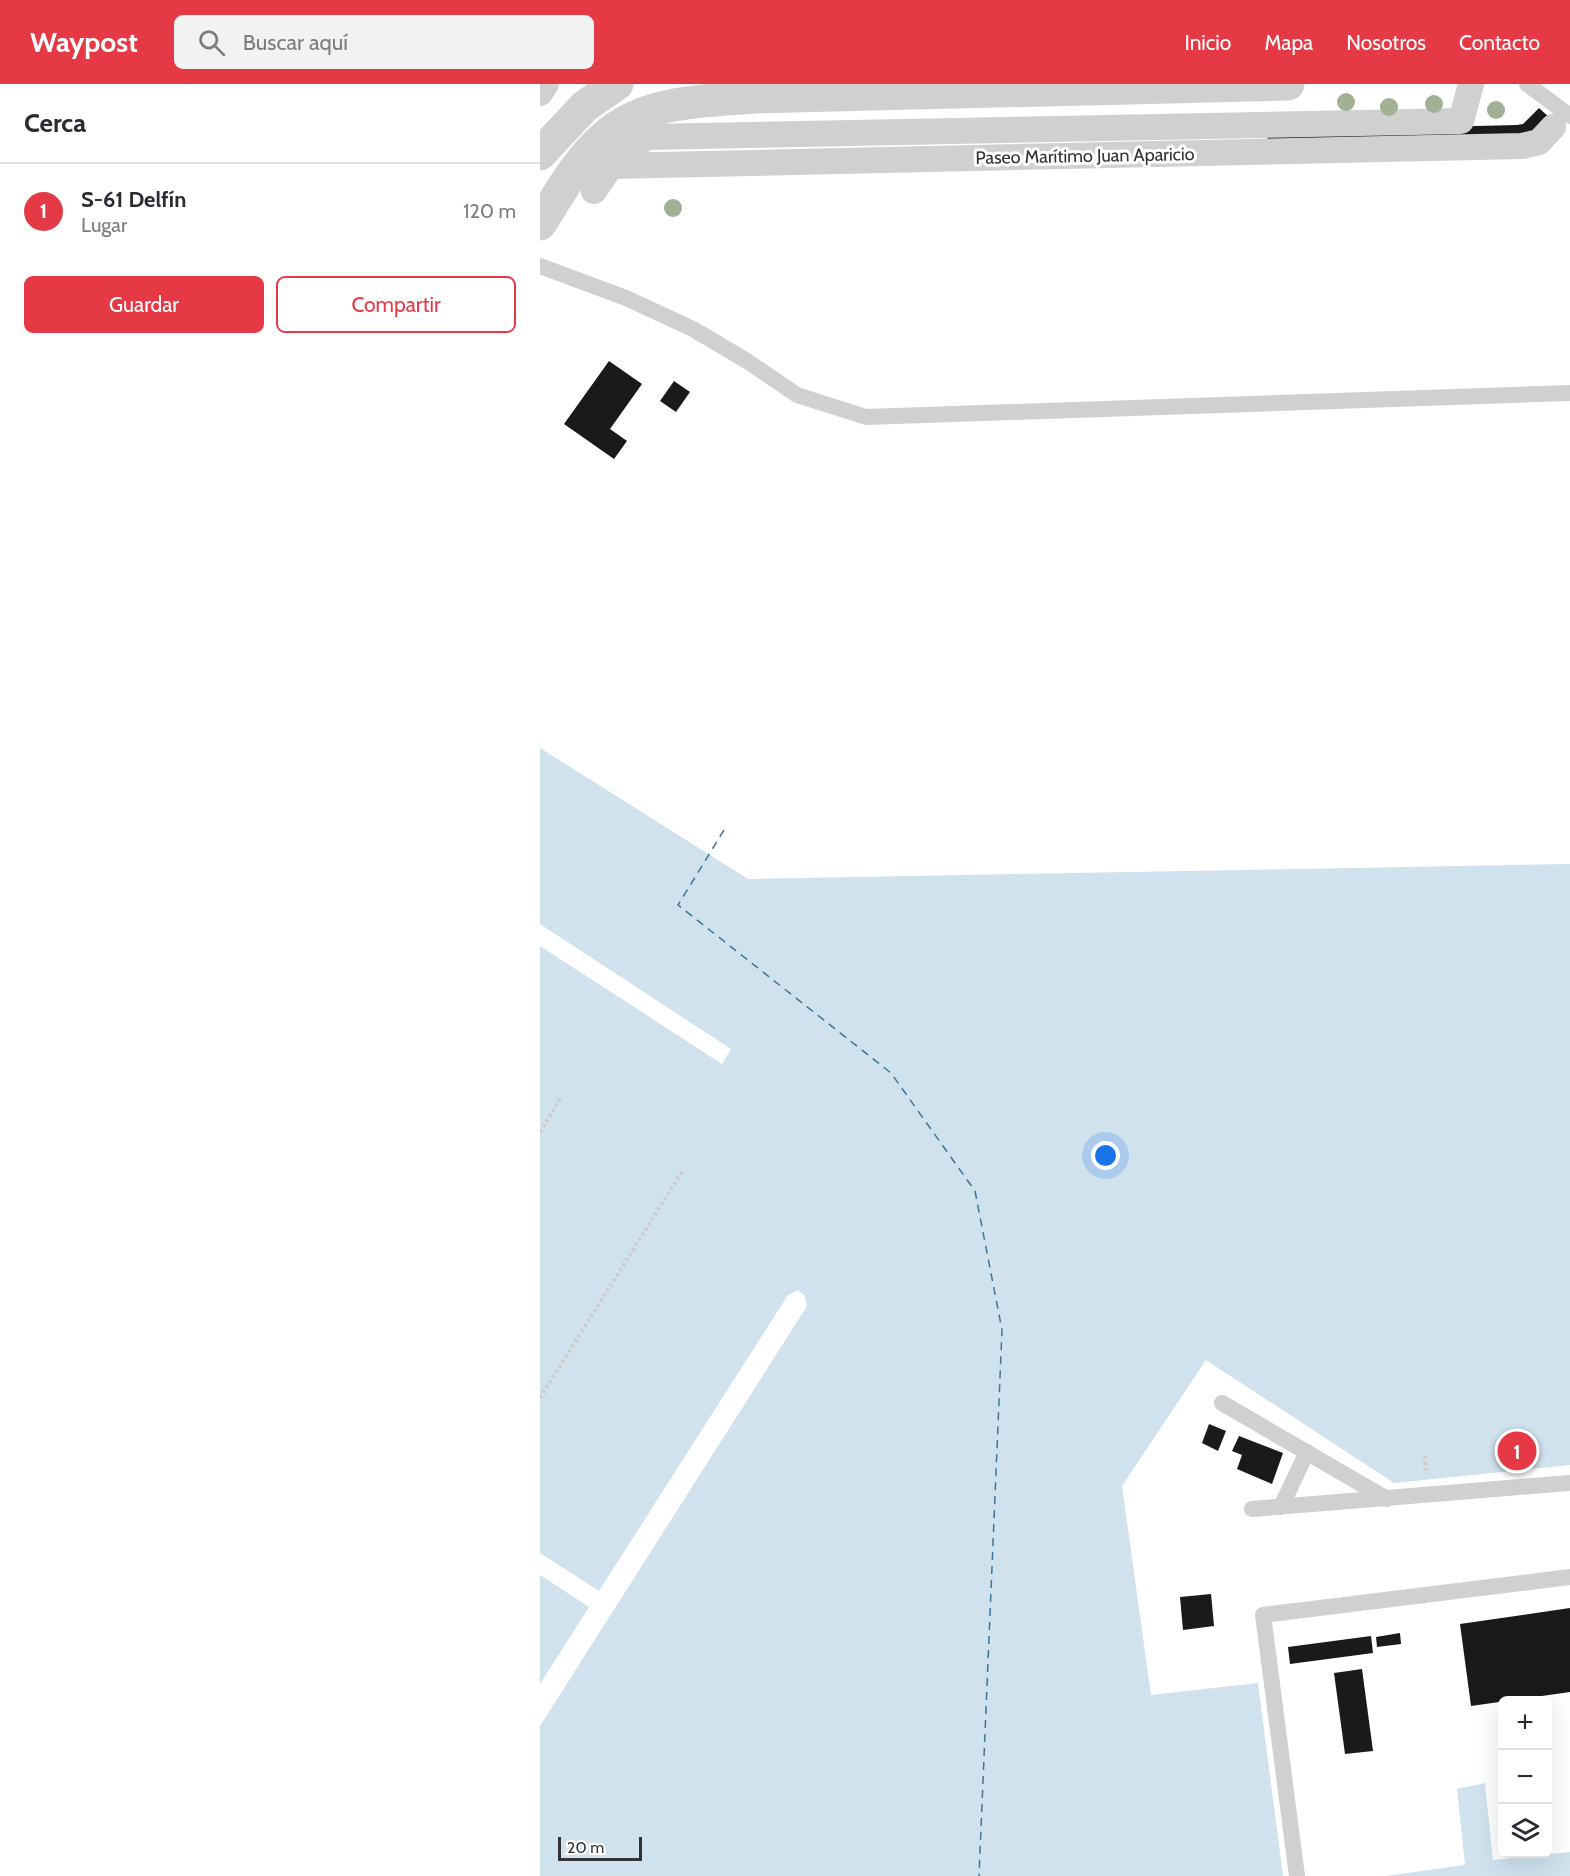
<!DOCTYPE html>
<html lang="es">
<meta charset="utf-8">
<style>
body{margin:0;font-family:Cabin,sans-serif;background:#f2f2f3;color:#2b2b33}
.controls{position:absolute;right:18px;bottom:18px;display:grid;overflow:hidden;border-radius:9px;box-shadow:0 6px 24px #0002}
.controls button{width:54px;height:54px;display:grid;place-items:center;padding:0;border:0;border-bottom:2px solid #e1e1e2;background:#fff;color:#2b2b33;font:30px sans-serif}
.scale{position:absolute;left:18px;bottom:15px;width:84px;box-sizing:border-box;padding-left:6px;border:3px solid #333;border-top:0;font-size:16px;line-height:21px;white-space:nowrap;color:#333;-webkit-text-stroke:4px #fff;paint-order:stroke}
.you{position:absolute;left:566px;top:1072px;width:21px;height:21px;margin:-15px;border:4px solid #fff;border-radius:50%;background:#1a73e8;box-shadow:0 0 0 9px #1a73e833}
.badge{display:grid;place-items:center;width:39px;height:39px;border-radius:50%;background:#e63946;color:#fff;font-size:20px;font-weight:700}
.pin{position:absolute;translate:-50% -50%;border:3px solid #fff;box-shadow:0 2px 6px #0006}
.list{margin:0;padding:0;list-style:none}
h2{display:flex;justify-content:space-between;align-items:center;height:78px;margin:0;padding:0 24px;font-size:26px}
h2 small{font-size:20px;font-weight:400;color:#7c7c81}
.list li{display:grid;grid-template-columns:39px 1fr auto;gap:18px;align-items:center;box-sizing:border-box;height:96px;padding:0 24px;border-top:2px solid #e1e1e2}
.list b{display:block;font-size:22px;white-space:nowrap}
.list p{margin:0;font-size:20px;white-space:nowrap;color:#7c7c81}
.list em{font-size:20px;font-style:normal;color:#7c7c81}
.actions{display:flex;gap:12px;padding:18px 24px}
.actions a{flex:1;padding:14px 0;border:2px solid #e63946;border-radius:9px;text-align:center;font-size:21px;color:#e63946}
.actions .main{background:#e63946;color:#fff}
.icon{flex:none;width:33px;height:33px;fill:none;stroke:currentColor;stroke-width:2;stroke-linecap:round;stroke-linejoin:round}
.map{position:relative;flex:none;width:1030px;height:1792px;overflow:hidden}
header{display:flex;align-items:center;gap:36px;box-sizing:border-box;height:84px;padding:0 30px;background:#e63946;color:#fff}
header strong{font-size:28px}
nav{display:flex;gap:33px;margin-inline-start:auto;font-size:21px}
.search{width:420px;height:54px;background:#f2f2f3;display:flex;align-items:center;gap:15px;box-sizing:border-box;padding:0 21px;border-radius:9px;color:#7c7c81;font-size:22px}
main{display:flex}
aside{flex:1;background:#fff}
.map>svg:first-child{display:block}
.water{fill:#cfe2ee}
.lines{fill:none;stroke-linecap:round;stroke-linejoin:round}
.ferry{stroke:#3f7597;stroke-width:1.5;stroke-dasharray:8 6;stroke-linecap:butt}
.building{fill:#1a1a1a}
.path{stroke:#cdcdcd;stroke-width:4;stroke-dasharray:3 3;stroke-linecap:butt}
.service{stroke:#d0d0d0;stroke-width:16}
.pedestrian{stroke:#d0d0d0;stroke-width:26}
.tertiary{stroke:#d0d0d0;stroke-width:33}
.tree{fill:#a2b095}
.labels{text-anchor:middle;stroke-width:6;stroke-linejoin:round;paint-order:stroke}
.street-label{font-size:18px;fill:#333;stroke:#fff}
</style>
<header>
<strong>Waypost</strong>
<div class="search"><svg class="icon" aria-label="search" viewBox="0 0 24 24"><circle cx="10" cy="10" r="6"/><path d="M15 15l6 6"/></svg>Buscar aquí</div>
<nav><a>Inicio</a><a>Mapa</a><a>Nosotros</a><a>Contacto</a></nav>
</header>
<main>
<aside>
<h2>Cerca<small></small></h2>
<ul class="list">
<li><span class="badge">1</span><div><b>S-61 Delfín</b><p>Lugar</p></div><em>120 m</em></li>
</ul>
<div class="actions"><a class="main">Guardar</a><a>Compartir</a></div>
</aside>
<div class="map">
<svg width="1030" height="1792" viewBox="0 0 1030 1792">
<rect width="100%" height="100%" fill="#fff"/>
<g class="water">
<polygon points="0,664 208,795 1030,780 1030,1381 854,1399 666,1276 582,1402 611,1611 718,1599 743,1792 0,1792 0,1642 267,1222 265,1212 258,1206 248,1211 59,1507 0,1469 0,862 182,980 191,965 0,840"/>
<polygon points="0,1491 49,1523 0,1600"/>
<polygon points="945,1699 953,1776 1030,1768 1030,1792 845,1792 925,1781 917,1705"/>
</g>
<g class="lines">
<polyline class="ferry" points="184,746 138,821 351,989 435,1107 462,1246 439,1792"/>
</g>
<g class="building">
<polygon points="999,24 1010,34 993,52 728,63 727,47 977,41 983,40"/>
<polygon points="69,277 102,300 70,345 87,357 74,375 24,340"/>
<polygon points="134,297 150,308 136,328 120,317"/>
<polygon points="669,1340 686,1347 678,1367 662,1359"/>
<polygon points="699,1352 743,1369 732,1400 697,1385 702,1371 692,1367"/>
<polygon points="671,1510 674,1542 643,1546 640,1513"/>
<polygon points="1030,1524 1030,1608 931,1622 920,1540"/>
<polygon points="860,1549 861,1560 837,1563 836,1553"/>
<polygon points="831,1552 833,1569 750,1580 748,1563"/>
<polygon points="822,1585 833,1667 805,1670 794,1589"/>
</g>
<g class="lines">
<g class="path">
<polyline points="0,1048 22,1012"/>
<polyline points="0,1314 143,1086"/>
<polyline points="992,1364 993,1381"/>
<polyline points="885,1372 886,1389"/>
</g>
<g class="service">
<polyline points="987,0 1030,32"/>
<polyline points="0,182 86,214 153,245 207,277 257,311 326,333 1030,309"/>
<polyline points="682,1319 847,1415"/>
<polyline points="741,1423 767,1368"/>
<polyline points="712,1425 1030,1399"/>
<polyline points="757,1792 723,1531 1030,1493"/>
</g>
<g class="pedestrian">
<polyline points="0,9 6,0"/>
<polyline points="71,82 982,62 999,58 1013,43"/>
<polyline points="54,107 71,82 106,53 921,37 931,0"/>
</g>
<g class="tertiary">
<polyline points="0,70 45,22 77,0"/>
<path d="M0 140C19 110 37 77 63 54 104 16 164 17 216 13L748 0"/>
</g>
</g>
<g class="tree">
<circle cx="806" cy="18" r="9"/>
<circle cx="894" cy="20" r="9"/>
<circle cx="849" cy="23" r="9"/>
<circle cx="956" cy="26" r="9"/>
<circle cx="133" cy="124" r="9"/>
</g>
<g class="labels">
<g class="street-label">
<text transform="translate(545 72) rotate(-1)" y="6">Paseo Marítimo Juan Aparicio</text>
</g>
</g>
</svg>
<div class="controls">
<button>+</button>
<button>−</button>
<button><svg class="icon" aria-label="layers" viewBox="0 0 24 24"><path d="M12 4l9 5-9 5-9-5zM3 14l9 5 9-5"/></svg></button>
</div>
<div class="scale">20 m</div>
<div class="you"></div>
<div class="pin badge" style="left:977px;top:1367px">1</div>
</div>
</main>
